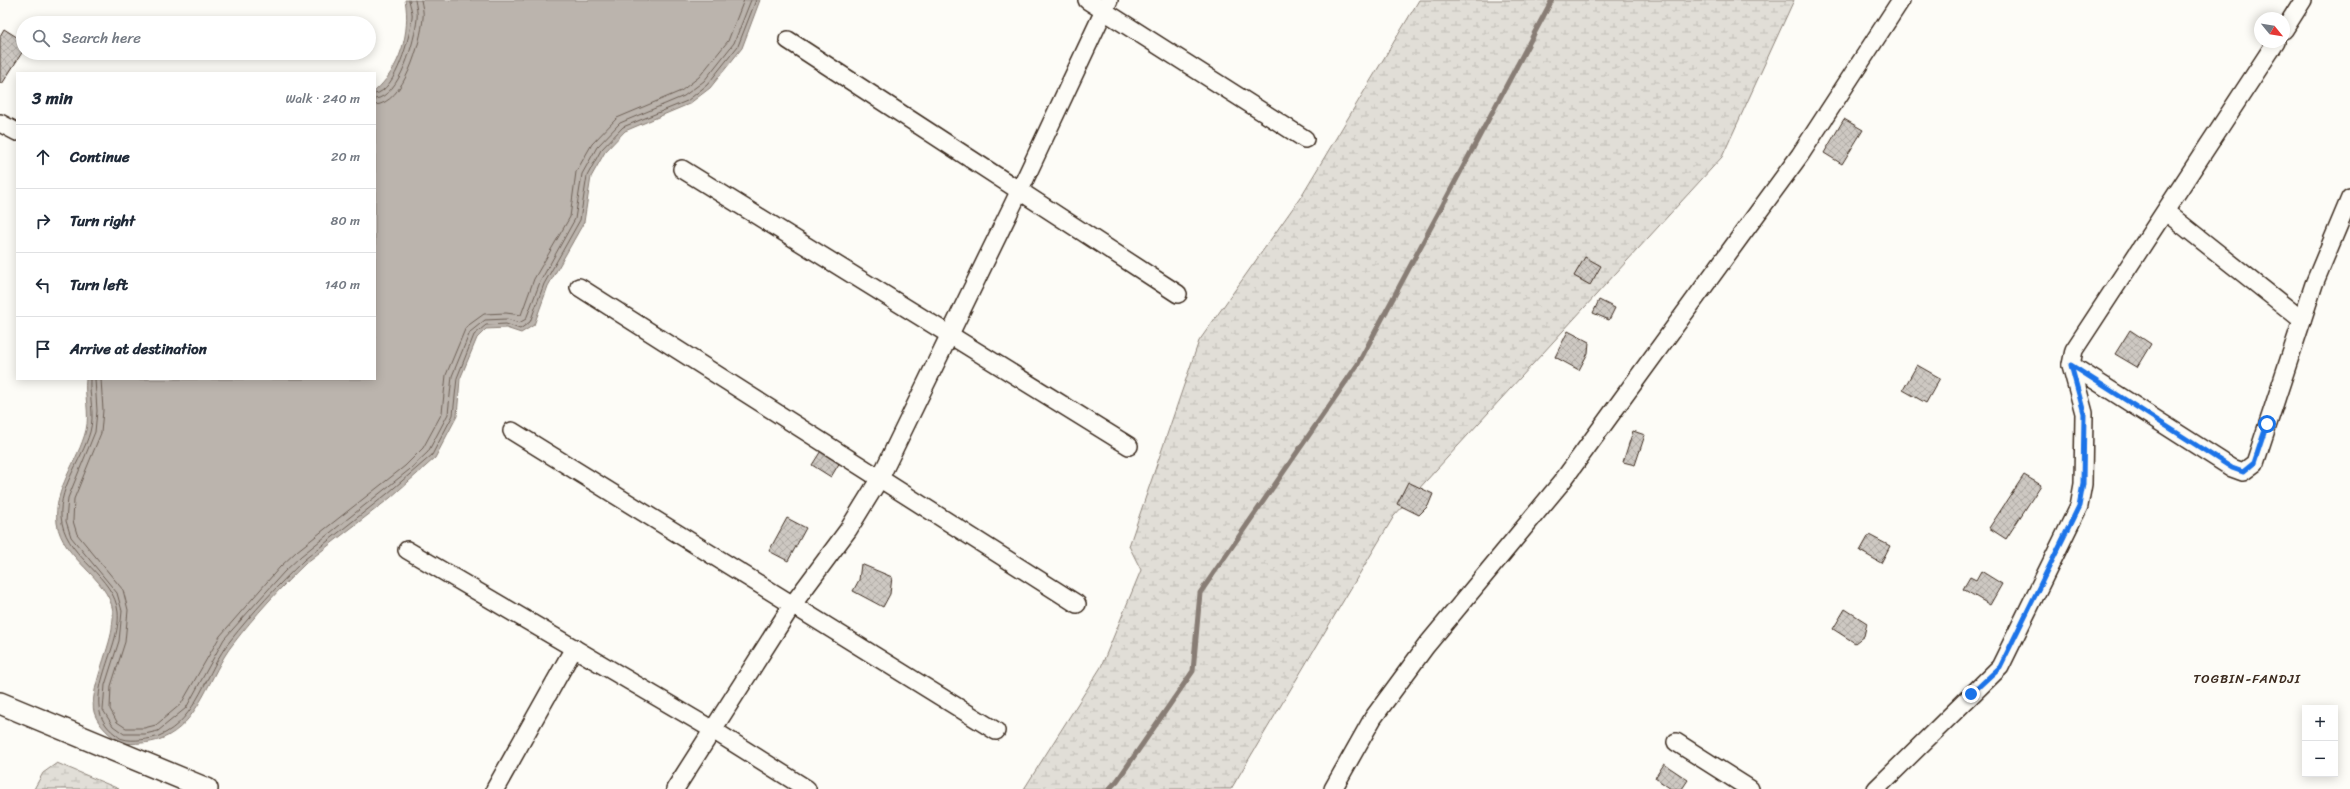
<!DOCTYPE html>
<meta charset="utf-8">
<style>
body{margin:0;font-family:Sriracha,sans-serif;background:#f6f6f7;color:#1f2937}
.controls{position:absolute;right:12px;bottom:12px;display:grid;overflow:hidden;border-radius:0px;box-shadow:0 2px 10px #0003}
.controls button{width:36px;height:36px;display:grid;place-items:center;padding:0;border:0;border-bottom:1px solid #e0e1e3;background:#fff;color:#1f2937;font:20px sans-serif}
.compass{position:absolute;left:2254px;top:12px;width:36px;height:36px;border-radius:50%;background:#fff;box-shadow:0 2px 10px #0003;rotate:120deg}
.stop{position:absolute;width:12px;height:12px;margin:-9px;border:3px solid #1a73e8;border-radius:50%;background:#fff}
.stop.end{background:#1a73e8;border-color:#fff;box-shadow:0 1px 4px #0008}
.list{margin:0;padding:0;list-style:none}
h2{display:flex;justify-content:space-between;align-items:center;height:52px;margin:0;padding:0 16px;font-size:17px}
h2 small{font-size:13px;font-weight:400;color:#747a83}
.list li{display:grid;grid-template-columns:26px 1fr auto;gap:12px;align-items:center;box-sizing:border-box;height:64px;padding:0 16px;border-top:1px solid #e0e1e3}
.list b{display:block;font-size:15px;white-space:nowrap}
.list em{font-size:13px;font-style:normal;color:#747a83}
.icon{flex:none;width:22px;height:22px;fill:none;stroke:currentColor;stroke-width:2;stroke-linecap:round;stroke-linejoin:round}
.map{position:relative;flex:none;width:2350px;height:789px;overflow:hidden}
.search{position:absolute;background:#fff;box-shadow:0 2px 10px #0003;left:16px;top:16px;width:360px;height:44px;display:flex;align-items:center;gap:10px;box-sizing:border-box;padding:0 14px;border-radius:22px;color:#747a83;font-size:15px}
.panel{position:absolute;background:#fff;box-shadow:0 2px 10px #0003;left:16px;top:72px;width:360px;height:308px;border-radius:0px}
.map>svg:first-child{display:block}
.wetland{fill:url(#wetland-marsh);stroke:#8e847a}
.water{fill:#bbb4ad;stroke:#887d74}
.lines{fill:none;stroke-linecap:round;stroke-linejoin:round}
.shore{stroke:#6e6157;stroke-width:1}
.stream{stroke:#887d74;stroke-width:5}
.building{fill:url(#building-cross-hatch);stroke:#3b2a1e}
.minor-casing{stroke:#3b2a1e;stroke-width:20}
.tertiary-casing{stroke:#3b2a1e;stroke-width:24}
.minor{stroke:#fdfcf7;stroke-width:17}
.tertiary{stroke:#fdfcf7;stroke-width:21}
.route{stroke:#1a73e8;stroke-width:5}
.labels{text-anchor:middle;stroke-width:3;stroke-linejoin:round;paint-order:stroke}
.quarter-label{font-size:13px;letter-spacing:1px;fill:#3b2a1e;stroke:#fdfcf7}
</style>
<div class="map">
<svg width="2350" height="789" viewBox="0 0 2350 789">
<defs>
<pattern id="wetland-marsh" width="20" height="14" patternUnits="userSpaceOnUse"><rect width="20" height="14" fill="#e1ded7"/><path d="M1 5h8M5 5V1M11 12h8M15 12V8" fill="none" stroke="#c2bfb8"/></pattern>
<pattern id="building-cross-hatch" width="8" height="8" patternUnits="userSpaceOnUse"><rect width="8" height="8" fill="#cdc8c2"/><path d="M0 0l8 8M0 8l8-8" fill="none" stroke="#b1aca6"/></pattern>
</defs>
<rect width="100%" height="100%" fill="#fdfcf7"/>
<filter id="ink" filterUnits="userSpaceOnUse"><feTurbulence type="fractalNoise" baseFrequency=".025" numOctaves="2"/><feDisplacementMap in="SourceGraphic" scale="8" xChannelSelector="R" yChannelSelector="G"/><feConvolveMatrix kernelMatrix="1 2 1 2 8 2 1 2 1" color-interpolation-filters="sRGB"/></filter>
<g filter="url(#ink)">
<g class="wetland">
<polygon points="1419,0 1794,0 1722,157 1394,516 1231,789 1024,789 1101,667 1141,570 1129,546 1199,341 1300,198"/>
<polygon points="57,763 119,789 34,789 43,773"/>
</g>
<path class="water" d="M405 0H760L742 48 710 88 689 104 625 131 605 152 591 177 584 222 548 286 534 325 521 333 506 328 486 329 477 338 460 379 457 416 435 458 390 498 306 563C280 588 255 615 233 644 209 674 200 724 161 739 149 744 134 743 122 744 111 736 98 726 94 712 89 693 109 650 112 629 112 623 114 617 113 611 107 576 62 559 57 523 53 489 78 462 86 430 90 413 84 396 86 379H375V91C400 69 411 32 405 0Z"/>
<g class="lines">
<g class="shore">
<path d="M375 94C396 91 410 36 412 18 413 13 410 6 409 0"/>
<path d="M375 99C400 97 415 39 417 19 418 13 416 6 415 0"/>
<path d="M375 105C404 104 421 42 423 18 424 12 422 6 421 0"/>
<path d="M90 379C89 397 95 414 90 432 82 461 55 491 62 523 69 559 114 576 118 612 122 650 75 704 115 734 117 735 120 739 123 739 132 742 151 739 159 736 198 720 206 670 230 641 252 613 278 585 304 560L387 494 432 455 453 415 457 378 474 335 486 325 506 324 520 329 530 322 544 284 580 220 587 176 601 150 623 127 687 101 707 85 738 46 756 0"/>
<polyline points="95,379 97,411 95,432 68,498 66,521 71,537 117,593 122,611 119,641 105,685 103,710 113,726 124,734 145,734 158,731 186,708 224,639 284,572 301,556 409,470 428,452 448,414 452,376 470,332 485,320 507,319 519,323 526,319 540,282 575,219 582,174 597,147 620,123 684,96 704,81 734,43 751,0"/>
<polyline points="101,379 103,410 101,433 74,499 73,521 77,534 123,590 128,610 125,642 111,686 110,709 117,722 126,728 144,728 156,725 181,704 220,636 280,567 297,551 405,466 423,448 442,413 446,375 466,327 484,314 506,313 521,315 534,279 570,217 576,172 592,144 617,118 681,91 699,77 728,41 744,0"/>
</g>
<polyline class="stream" points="1109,789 1117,781 1193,671 1200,593 1358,364 1552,0"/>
</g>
<g class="building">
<polygon points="4,29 23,41 23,51 2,84 0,82 0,36"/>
<polygon points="1844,119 1863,130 1842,164 1824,153"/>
<polygon points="1585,257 1601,266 1590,285 1574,276"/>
<polygon points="1599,300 1615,308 1609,320 1593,313"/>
<polygon points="2130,330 2151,344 2137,367 2115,354"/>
<polygon points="1568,331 1589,342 1588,353 1579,370 1555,357"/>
<polygon points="1917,365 1940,378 1926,403 1903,390"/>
<polygon points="1633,431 1645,435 1635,465 1623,462"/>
<polygon points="824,446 843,457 831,477 812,465"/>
<polygon points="2024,475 2041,485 2006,539 1989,528"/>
<polygon points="1408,482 1433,494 1428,506 1419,515 1397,504"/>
<polygon points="787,518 806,528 788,561 769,551"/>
<polygon points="1869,535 1890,546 1881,563 1860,551"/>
<polygon points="861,564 892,577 890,594 883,607 853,591 859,580"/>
<polygon points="1981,571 2002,584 1990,605 1963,589 1970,577 1976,580"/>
<polygon points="1845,609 1867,623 1864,636 1855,643 1833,629"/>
<polygon points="1664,764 1688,780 1682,789 1671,789 1655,778"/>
</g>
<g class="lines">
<defs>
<g id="minor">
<polyline points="1087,0 1305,139"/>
<polyline points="2284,30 2303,0"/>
<polyline points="788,40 1178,294"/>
<polyline points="0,123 17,132"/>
<polyline points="682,169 1129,446"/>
<polyline points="2166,212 2302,320"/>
<polyline points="579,287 1077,604"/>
<polyline points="2071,365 2232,468 2243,472 2255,463 2314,284 2350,198"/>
<polyline points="512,431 996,731"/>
<polyline points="407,550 713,730 807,789"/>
<polyline points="1676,742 1750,789"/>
<polyline points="495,789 574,648"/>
<polyline points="675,789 793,604 848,530 880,478 1019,192 1109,0"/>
<polyline points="1333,789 1373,718 1426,646 1561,483 1740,237 1800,155 1901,0"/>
<polyline points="1876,789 2000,667 2079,506 2083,484 2084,413 2071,365 2074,350 2276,42"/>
</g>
<polyline id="tertiary" points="0,703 207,789"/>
</defs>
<use href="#minor" class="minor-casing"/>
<use href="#tertiary" class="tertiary-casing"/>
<use href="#minor" class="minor"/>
<use href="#tertiary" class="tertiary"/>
</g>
</g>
<g class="lines" filter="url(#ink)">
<polyline class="route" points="1971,694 2000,667 2079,506 2083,484 2084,413 2071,365 2232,468 2243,472 2254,463 2267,424"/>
</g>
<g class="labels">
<g class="quarter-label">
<text x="2247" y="683">TOGBIN-FANDJI</text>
</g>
</g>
</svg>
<div class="controls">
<button>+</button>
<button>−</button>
</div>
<svg class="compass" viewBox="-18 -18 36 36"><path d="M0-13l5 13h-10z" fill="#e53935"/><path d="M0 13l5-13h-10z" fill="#747a83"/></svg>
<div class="stop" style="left:2267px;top:424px"></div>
<div class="stop end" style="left:1971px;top:694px"></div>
<div class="search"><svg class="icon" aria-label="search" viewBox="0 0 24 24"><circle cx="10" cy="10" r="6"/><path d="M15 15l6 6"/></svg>Search here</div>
<section class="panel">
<h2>3 min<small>Walk · 240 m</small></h2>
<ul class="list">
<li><svg class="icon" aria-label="ahead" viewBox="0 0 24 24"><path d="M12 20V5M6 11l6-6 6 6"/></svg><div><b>Continue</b></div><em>20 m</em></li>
<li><svg class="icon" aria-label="right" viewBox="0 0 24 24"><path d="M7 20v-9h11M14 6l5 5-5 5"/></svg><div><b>Turn right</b></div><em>80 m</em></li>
<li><svg class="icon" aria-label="left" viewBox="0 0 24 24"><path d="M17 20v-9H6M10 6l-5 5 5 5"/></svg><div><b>Turn left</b></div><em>140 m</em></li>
<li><svg class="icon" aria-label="arrive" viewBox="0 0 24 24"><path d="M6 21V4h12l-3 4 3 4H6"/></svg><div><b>Arrive at destination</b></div></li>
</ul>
</section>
</div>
